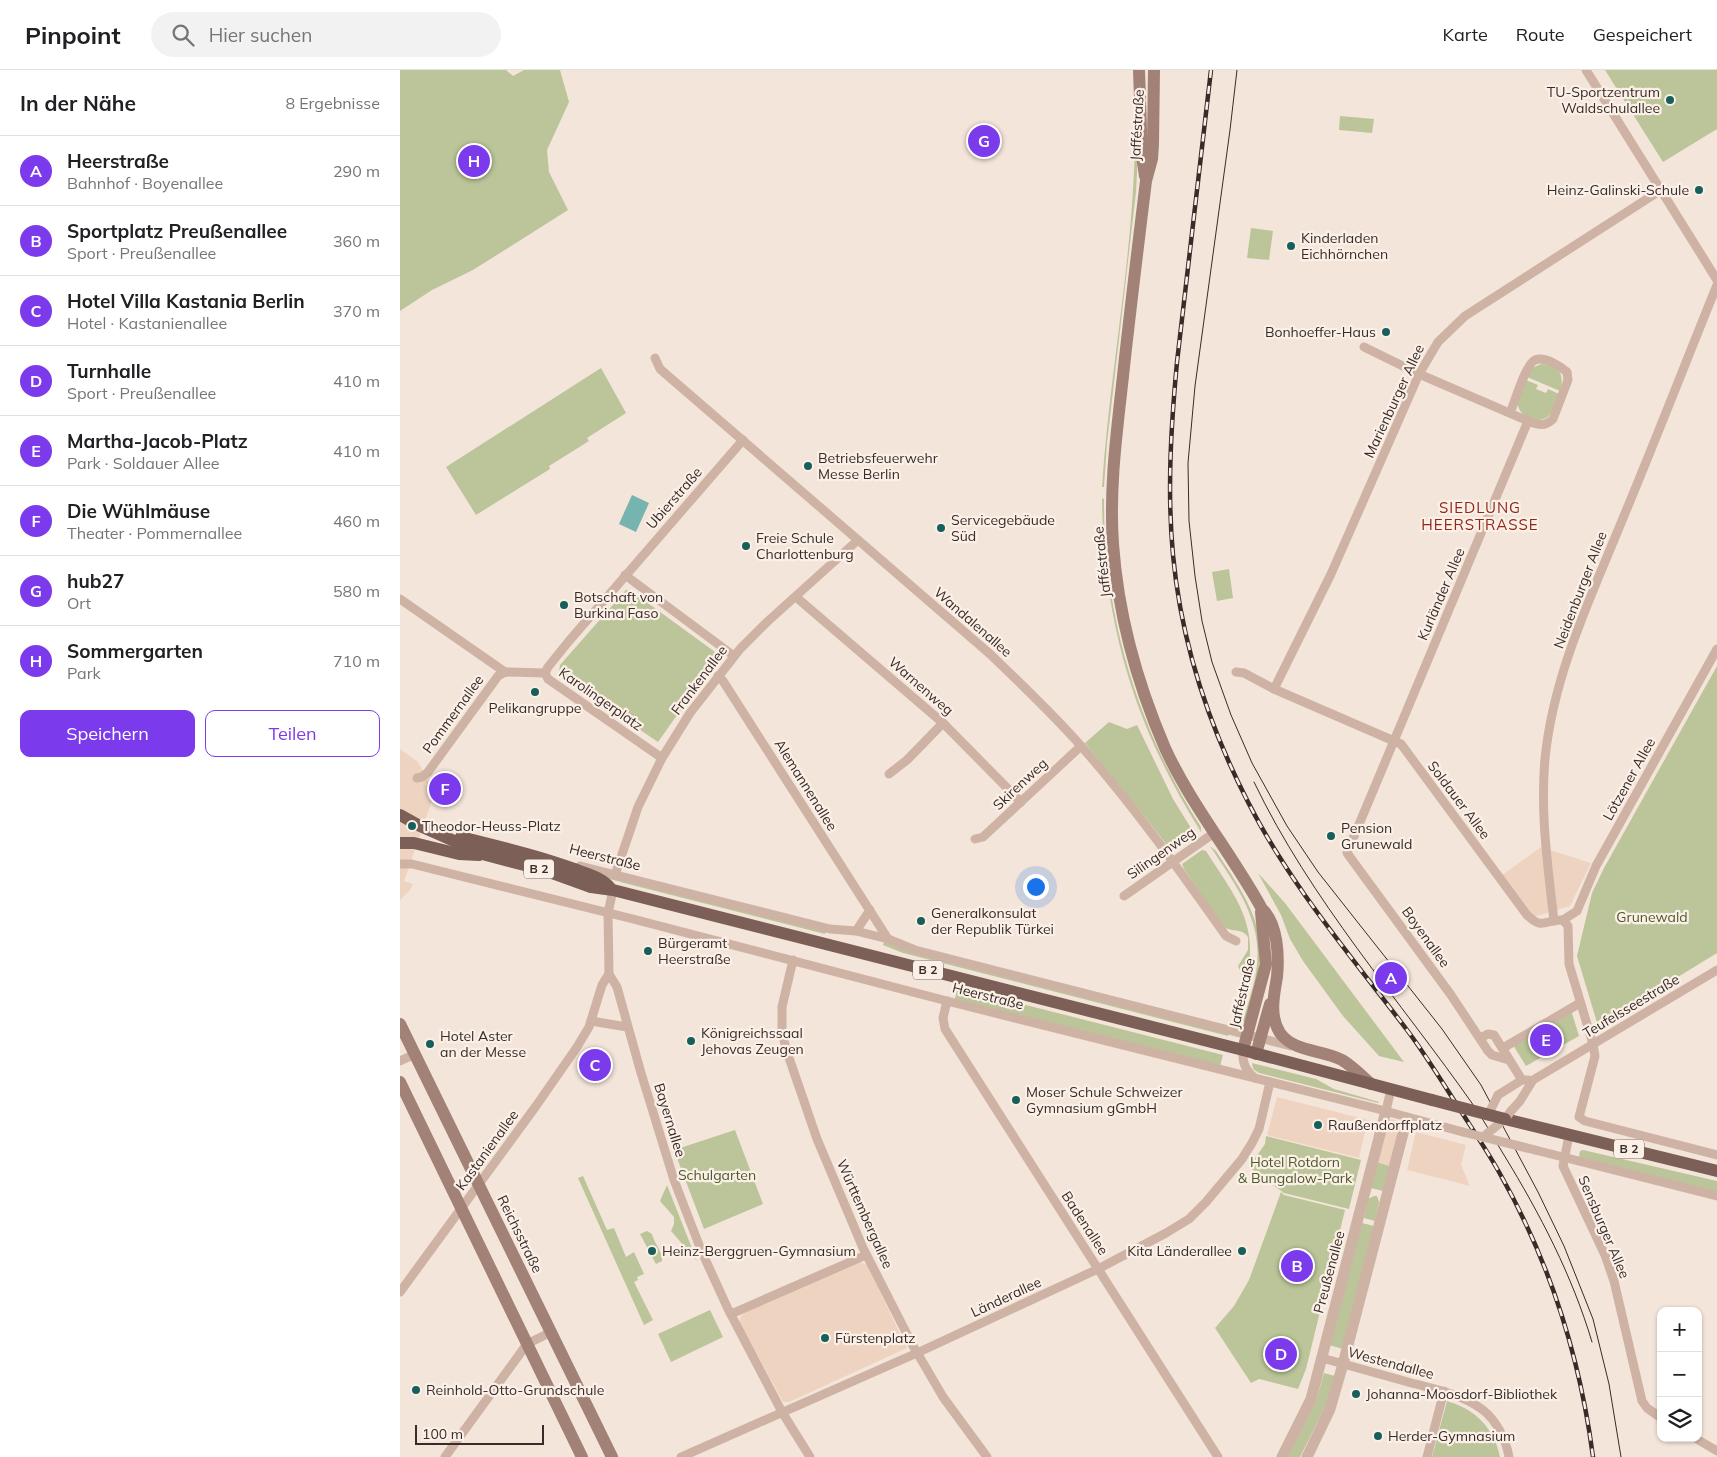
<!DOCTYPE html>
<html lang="de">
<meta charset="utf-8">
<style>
body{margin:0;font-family:Mulish,sans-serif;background:#f2f2f2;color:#202124}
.controls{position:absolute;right:15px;bottom:15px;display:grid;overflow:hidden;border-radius:10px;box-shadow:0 1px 4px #0004}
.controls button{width:45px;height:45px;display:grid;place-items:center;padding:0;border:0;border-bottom:1px solid #e0e0e0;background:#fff;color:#202124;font:25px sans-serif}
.scale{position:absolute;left:15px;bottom:12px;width:129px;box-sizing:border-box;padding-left:5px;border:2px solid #392b27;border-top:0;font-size:14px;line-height:18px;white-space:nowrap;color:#392b27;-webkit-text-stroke:4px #fbf0e7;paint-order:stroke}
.you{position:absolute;left:635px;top:816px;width:18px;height:18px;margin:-12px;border:4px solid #fff;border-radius:50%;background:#1a73e8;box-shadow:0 0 0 8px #1a73e833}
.badge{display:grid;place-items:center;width:32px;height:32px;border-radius:50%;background:#7c3aed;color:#fff;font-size:16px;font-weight:700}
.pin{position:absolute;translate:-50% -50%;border:2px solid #fff;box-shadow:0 1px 5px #0006}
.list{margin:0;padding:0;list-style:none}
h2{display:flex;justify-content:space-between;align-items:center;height:65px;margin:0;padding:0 20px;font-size:21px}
h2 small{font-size:16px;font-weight:400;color:#757577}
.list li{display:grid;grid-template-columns:32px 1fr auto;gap:15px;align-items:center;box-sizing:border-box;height:70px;padding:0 20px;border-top:1px solid #e0e0e0}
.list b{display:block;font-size:19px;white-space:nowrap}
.list p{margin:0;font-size:16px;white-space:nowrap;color:#757577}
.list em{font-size:16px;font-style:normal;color:#757577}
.actions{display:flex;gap:10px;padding:15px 20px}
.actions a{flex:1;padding:11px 0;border:1px solid #7c3aed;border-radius:10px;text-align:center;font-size:18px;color:#7c3aed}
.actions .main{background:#7c3aed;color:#fff}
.icon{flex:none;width:28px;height:28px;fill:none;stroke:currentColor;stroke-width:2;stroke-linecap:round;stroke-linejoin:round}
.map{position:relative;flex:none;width:1317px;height:1387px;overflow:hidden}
header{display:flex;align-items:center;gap:30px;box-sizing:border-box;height:70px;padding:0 25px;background:#fff;border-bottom:1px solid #e0e0e0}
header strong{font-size:24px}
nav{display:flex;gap:28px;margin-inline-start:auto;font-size:18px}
.search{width:350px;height:45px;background:#f2f2f2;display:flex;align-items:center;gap:12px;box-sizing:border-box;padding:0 18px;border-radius:28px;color:#757577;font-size:19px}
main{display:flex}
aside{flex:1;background:#fff}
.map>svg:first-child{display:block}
.green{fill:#bbc599}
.plaza{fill:#eed4c0}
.water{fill:#76b4b0}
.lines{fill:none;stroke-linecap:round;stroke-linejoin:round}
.minor{stroke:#ceb3a5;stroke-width:9}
.tertiary{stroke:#ceb3a5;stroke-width:11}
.secondary{stroke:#a28176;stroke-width:12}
.primary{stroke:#7c5f56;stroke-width:12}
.tram{stroke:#392b27;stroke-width:1}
.rail-casing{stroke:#392b27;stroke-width:4.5}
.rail{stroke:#fbf0e7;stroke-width:2.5;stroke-dasharray:8;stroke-linecap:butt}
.minor-bridge{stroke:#ceb3a5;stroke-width:9}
.primary-bridge{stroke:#7c5f56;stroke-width:12}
.poi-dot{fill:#185e5b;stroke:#fbf0e7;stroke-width:2}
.labels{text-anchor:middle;stroke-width:4.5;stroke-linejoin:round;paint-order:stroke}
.shield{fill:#fbf0e7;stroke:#736661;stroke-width:1}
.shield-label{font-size:12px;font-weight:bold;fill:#392b27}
.poi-label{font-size:14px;fill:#392b27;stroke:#fbf0e7;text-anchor:start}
.street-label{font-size:14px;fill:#392b27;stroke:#fbf0e7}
.park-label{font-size:14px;fill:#4d5928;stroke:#fbf0e7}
.neighbourhood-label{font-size:15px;letter-spacing:1px;fill:#902718;stroke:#fbf0e7}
</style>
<header>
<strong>Pinpoint</strong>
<div class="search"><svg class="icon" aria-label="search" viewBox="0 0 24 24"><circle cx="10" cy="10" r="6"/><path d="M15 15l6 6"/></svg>Hier suchen</div>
<nav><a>Karte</a><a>Route</a><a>Gespeichert</a></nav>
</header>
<main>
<aside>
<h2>In der Nähe<small>8 Ergebnisse</small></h2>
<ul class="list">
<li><span class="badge">A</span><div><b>Heerstraße</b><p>Bahnhof · Boyenallee</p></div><em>290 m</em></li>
<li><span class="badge">B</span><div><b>Sportplatz Preußenallee</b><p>Sport · Preußenallee</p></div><em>360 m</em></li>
<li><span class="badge">C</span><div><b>Hotel Villa Kastania Berlin</b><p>Hotel · Kastanienallee</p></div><em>370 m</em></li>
<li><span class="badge">D</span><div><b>Turnhalle</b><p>Sport · Preußenallee</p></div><em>410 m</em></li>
<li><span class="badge">E</span><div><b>Martha-Jacob-Platz</b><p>Park · Soldauer Allee</p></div><em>410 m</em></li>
<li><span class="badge">F</span><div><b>Die Wühlmäuse</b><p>Theater · Pommernallee</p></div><em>460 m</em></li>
<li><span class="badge">G</span><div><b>hub27</b><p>Ort</p></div><em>580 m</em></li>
<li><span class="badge">H</span><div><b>Sommergarten</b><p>Park</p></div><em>710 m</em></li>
</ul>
<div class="actions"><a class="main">Speichern</a><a>Teilen</a></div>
</aside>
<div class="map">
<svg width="1317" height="1387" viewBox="0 0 1317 1387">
<rect width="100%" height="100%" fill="#f4e5da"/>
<g class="green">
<polygon points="0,0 106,0 113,6 124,0 160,0 169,32 147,80 149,102 168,140 73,200 32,220 0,241"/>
<polygon points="1205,0 1317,0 1317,59 1263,92"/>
<polygon points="940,46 974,49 972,63 939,60"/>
<path d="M735 51 738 83 736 122 707 373 704 417H702C710 295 736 174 735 51Z"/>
<polygon points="851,158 873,161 869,190 847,188"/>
<path d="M1141 294C1159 294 1165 305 1160 321L1127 307 1132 298Z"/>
<polygon points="201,298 226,343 187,368 189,371 149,396 150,399 76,445 46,397"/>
<path d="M1126 310 1138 315 1136 319 1146 323 1148 319 1159 324C1156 331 1154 343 1146 348 1136 354 1116 345 1118 332 1119 325 1123 316 1126 310Z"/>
<path d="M702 428 704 429C703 545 738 659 801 757V762C735 657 703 553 702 428Z"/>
<polygon points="829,499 833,528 817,531 812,502"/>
<polygon points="226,520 230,520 315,582 316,590 258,672 162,607 159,602 160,595"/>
<polygon points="1317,596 1317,883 1198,956 1177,886 1192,823 1204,798"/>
<polygon points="709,652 727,659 737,655 773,729 794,763 793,767 773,780 769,778 745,747 685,673"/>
<path d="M810 776 816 781C838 815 864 849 860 892 858 912 850 932 845 952L843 951C848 933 855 914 857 895 862 848 834 813 810 776Z"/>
<path d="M802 780 806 781C837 830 860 853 846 915L838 896 848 880V867C841 857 831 863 823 856L784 799 782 794Z"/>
<polygon points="191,802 426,861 425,864 224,813 192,804"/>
<polygon points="858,803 885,833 1004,992 979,986 943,946 903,891 890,869 881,845"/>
<polygon points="484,872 514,884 829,964 828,966 503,883 483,875"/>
<polygon points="559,918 823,985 820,996 555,929 557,919"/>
<polygon points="1171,940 1179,966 1126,996 1113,975"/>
<polygon points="852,993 916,1009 934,1019 979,1032 978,1033 859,1003 853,999"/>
<polygon points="335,1060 363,1134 304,1159 274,1080"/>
<polygon points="866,1066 961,1090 949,1139 884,1123 849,1097 865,1074"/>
<polygon points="1183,1080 1317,1111 1317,1123 1179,1087 1180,1081"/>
<polygon points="977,1092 990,1096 983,1121 971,1118"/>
<polygon points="183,1106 207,1160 214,1158 226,1187 234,1182 244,1204 237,1207 238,1210 234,1212 253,1250 244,1255 178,1108"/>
<polygon points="267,1115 297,1191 271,1161 274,1154 274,1147 260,1131"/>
<polygon points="881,1122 884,1125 945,1140 906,1299 898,1319 859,1309 851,1313 815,1258 834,1236 849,1210"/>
<polygon points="974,1126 977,1126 979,1132 975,1151 964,1148 968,1129"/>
<polygon points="962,1153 974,1156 943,1279 929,1275"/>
<path d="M247 1161 252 1164C254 1174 263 1181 262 1191L256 1194 240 1164Z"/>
<polygon points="310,1240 323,1267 271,1292 258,1264"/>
<polygon points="924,1303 935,1306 926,1335 900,1387 887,1387 916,1331"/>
<path d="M1047 1331C1075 1339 1094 1358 1100 1387H1032Z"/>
</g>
<g class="plaza">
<polygon points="0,679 18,692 33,720 28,728 32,731 4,811 13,814 8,823 6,823 0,831"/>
<polygon points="1141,777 1191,793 1170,836 1134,847 1102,805"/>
<polygon points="877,1027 968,1050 959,1088 867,1065"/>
<polygon points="992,1049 998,1051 1000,1056 990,1096 977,1092 989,1050"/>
<polygon points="1016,1062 1066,1075 1061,1095 1070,1116 1007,1100"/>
<polygon points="460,1192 467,1195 507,1278 389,1332 383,1332 340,1253 340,1247 344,1243"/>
</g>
<polygon class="water" points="232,425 249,433 236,462 219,454"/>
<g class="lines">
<g class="minor">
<polyline points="1186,0 1317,210"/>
<path d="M964 277 1019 304 1128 351C1138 355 1145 357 1153 349L1168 310 1167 302C1160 296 1145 286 1135 290 1125 295 1115 332 1110 343"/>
<path d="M255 288 260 299 590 584C621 614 653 644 681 676 734 736 780 801 826 866L836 871"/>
<polyline points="225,505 334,586"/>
<polyline points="396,527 543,653 621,732"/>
<polyline points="0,529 105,602"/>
<path d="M836 602 844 603 874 619 1001 674 1127 845C1143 861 1145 849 1163 850"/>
<polyline points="145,603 148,597 169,571 343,370"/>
<polyline points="145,603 148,609 262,688"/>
<polyline points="318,606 323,611 488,869"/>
<polyline points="874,619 931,504 1019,304 1038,272 1065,246 1261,120"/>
<polyline points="489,704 507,690 543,653"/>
<polyline points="17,708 22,707 28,702 98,606 105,602 145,603"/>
<polyline points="575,769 583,767 681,676"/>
<polyline points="0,794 12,794 233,849 547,931 974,1038 1063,1062"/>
<polyline points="180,796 430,859 456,861 488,869 515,880 891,976"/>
<polyline points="215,805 238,737 262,688 290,643 340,579 367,552 458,470"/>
<polyline points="213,820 208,843 209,904 217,917 241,1003 274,1110 301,1180 328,1239 382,1342 410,1387"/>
<polyline points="724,826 814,763"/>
<polyline points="1163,850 1168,856 1169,894 1193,974 1195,986 1179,1047 1185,1051 1317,1085"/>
<polyline points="1163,850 1177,841 1196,796 1317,579"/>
<path d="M1154 851C1148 797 1140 744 1145 689 1153 606 1190 529 1221 453 1254 374 1285 294 1317 215"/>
<polyline points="456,861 470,840"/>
<polyline points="393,890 382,937 382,960 386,979 417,1069 463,1178 512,1274 543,1327 587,1387"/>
<polyline points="547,931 543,948 545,959 818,1387"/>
<polyline points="191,951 227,957"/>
<polyline points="1080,968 1088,964 1094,965 1122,1010"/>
<polyline points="1103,978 1180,933"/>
<path d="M843 980C842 992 845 1001 855 1008"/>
<polyline points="1109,990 1092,985 1088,981 1051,925 947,783 1128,351"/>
<polyline points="0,991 15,984"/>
<polyline points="1098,1025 1122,1010 1128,1010"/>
<polyline points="986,1041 991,1019"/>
<polyline points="1111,1041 1120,1031 1133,1010 1317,900"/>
<polyline points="1169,1065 1163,1096 1205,1185 1214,1211 1242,1331 1247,1338 1261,1348"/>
<polyline points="1135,1080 1317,1126"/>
<polyline points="0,1222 136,1036 177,977 189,957 202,915 209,904"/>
<polyline points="331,1244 466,1185"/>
<path d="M922 1288C951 1296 979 1304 1008 1312 1034 1319 1062 1324 1083 1340 1097 1351 1106 1370 1109 1387"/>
<polyline points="1295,1368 1317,1381"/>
<polyline points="45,1387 127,1274 151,1262"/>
<polyline points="281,1387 517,1283 698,1199 766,1163 789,1149 806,1132 842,1089 852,1073 859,1059 870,1012"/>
<polyline points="1027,1387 1044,1321"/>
</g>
<g class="tertiary">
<polyline points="882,1387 911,1329 986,1041"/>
<polyline points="907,1387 930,1339 943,1294 1007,1048"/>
</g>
<g class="secondary">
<polyline points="739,0 742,86 745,106"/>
<path d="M754 0 753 74 752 89 746 111C738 176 730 241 723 306 717 361 709 417 713 474 718 545 737 613 765 678 791 735 832 784 862 839 878 854 879 886 877 907 874 925 869 946 880 963 895 983 921 979 942 990 952 996 962 1006 971 1014"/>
<polyline points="0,954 212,1387"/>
<polyline points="843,980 866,894 861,842"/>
<polyline points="856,984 870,934"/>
<polyline points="0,1012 182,1387"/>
</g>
<g class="primary">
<polyline points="0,745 18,755 86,785 144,800 191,817 213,820 843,980 1032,1030"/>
<path d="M61 767C101 777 139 786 177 800 189 805 203 808 211 819"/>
<polyline points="0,773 14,773 59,784 79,785"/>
<polyline points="1105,1049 1317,1101"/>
</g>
<g class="tram">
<polyline points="837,0 830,60 795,316 788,393 789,451 795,506 802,551 812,592 831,645 852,693 887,756 918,802 1042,959 1081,1015 1138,1122 1164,1176 1193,1249 1209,1314 1221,1387"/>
<path d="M854 712C911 831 999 929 1074 1036 1085 1052 1094 1069 1104 1085 1140 1144 1172 1205 1192 1272"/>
</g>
<defs>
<path id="rail" d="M811 0 777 292C771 356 767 421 773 485 781 571 809 656 848 732 890 815 952 887 1007 960 1025 984 1041 1010 1057 1035 1071 1057 1086 1079 1099 1102 1149 1190 1180 1287 1193 1387"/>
</defs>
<use href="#rail" class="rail-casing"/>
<use href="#rail" class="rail"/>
<g class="minor-bridge">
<polyline points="1088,1045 1098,1025"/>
<polyline points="1063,1062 1135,1080"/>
<polyline points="1083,1067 1105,1049 1111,1041"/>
</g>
<polyline class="primary-bridge" points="1032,1030 1105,1049"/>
</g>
<g class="poi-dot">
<circle cx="1270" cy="30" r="5"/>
<circle cx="1299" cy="120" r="5"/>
<circle cx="891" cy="176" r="5"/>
<circle cx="986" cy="262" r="5"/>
<circle cx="408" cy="396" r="5"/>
<circle cx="541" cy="458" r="5"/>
<circle cx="346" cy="476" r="5"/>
<circle cx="164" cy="535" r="5"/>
<circle cx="135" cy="622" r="5"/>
<circle cx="12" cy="756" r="5"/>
<circle cx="931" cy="766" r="5"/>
<circle cx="521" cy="851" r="5"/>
<circle cx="248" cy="881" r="5"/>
<circle cx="291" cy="971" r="5"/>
<circle cx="30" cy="974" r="5"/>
<circle cx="616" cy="1030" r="5"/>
<circle cx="918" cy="1055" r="5"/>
<circle cx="252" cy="1181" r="5"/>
<circle cx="842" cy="1181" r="5"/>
<circle cx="425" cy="1268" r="5"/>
<circle cx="16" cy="1320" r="5"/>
<circle cx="956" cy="1324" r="5"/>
<circle cx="978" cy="1366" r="5"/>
</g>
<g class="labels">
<g class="shield">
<rect x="124" y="789.5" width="30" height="19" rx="4"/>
<rect x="513" y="890.5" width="30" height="19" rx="4"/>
<rect x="1214" y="1069.5" width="30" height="19" rx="4"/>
</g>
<g class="shield-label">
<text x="139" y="803">B 2</text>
<text x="528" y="904">B 2</text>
<text x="1229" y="1083">B 2</text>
</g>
<g class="poi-label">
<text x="1260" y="27" text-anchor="end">TU-Sportzentrum<tspan x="1260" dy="16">Waldschulallee</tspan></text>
<text x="1289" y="125" text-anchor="end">Heinz-Galinski-Schule</text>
<text x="901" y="173">Kinderladen<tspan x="901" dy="16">Eichhörnchen</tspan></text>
<text x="976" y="267" text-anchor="end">Bonhoeffer-Haus</text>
<text x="418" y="393">Betriebsfeuerwehr<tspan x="418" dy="16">Messe Berlin</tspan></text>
<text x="551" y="455">Servicegebäude<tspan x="551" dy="16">Süd</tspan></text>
<text x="356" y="473">Freie Schule<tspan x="356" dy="16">Charlottenburg</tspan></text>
<text x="174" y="532">Botschaft von<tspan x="174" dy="16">Burkina Faso</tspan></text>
<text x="135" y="643" text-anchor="middle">Pelikangruppe</text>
<text x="22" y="761">Theodor-Heuss-Platz</text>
<text x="941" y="763">Pension<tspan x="941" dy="16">Grunewald</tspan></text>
<text x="531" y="848">Generalkonsulat<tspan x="531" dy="16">der Republik Türkei</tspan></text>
<text x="258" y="878">Bürgeramt<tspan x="258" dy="16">Heerstraße</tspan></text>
<text x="301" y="968">Königreichssaal<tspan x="301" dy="16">Jehovas Zeugen</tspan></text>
<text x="40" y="971">Hotel Aster<tspan x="40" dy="16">an der Messe</tspan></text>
<text x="626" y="1027">Moser Schule Schweizer<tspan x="626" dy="16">Gymnasium gGmbH</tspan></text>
<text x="928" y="1060">Raußendorffplatz</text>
<text x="262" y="1186">Heinz-Berggruen-Gymnasium</text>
<text x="832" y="1186" text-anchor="end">Kita Länderallee</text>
<text x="435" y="1273">Fürstenplatz</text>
<text x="26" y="1325">Reinhold-Otto-Grundschule</text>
<text x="966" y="1329">Johanna-Moosdorf-Bibliothek</text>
<text x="988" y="1371">Herder-Gymnasium</text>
</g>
<g class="street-label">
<text transform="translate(737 55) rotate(-87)" y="5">Jafféstraße</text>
<text transform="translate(994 331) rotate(-65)" y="5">Marienburger Allee</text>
<text transform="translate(274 428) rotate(-49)" y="5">Ubierstraße</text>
<text transform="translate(702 492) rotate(-96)" y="5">Jafféstraße</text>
<text transform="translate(1180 520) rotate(-69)" y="5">Neidenburger Allee</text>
<text transform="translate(1041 524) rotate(-67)" y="5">Kurländer Allee</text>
<text transform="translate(573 552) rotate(41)" y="5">Wandalenallee</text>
<text transform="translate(299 610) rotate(-53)" y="5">Frankenallee</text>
<text transform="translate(521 616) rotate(41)" y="5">Warnenweg</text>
<text transform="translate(201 629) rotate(35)" y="5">Karolingerplatz</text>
<text transform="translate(53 644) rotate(-54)" y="5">Pommernallee</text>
<text transform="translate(1229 709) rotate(-61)" y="5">Lötzener Allee</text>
<text transform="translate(620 714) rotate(-43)" y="5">Skirenweg</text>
<text transform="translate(406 715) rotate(58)" y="5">Alemannenallee</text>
<text transform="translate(1059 730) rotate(53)" y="5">Soldauer Allee</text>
<text transform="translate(761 783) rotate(-35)" y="5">Silingenweg</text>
<text transform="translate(205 787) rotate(14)" y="5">Heerstraße</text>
<text transform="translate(1026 867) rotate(54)" y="5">Boyenallee</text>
<text transform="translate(842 923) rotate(-77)" y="5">Jafféstraße</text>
<text transform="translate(588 926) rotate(14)" y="5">Heerstraße</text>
<text transform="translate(1231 936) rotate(-31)" y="5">Teufelsseestraße</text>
<text transform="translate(270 1050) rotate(73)" y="5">Bayernallee</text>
<text transform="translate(87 1080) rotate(-54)" y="5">Kastanienallee</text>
<text transform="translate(465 1144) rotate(66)" y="5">Württembergallee</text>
<text transform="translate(685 1153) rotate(57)" y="5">Badenallee</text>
<text transform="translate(1204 1157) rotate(67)" y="5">Sensburger Allee</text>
<text transform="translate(120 1164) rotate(64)" y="5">Reichsstraße</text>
<text transform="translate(929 1202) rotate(-75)" y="5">Preußenallee</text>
<text transform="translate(606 1227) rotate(-25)" y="5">Länderallee</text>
<text transform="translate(991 1293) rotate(15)" y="5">Westendallee</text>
</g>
<g class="park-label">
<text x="1252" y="852">Grunewald</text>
<text x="895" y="1097">Hotel Rotdorn<tspan x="895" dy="16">&amp; Bungalow-Park</tspan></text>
<text x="317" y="1110">Schulgarten</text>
</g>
<g class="neighbourhood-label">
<text x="1080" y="443">SIEDLUNG<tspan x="1080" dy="17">HEERSTRASSE</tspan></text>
</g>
</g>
</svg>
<div class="controls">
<button>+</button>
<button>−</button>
<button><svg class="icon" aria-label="layers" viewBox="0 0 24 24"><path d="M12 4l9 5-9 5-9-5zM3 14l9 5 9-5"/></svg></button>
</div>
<div class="scale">100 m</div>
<div class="you"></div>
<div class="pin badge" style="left:991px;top:908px">A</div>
<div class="pin badge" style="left:897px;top:1196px">B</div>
<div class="pin badge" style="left:195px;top:995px">C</div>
<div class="pin badge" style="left:881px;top:1284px">D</div>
<div class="pin badge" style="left:1146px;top:970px">E</div>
<div class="pin badge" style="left:45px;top:719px">F</div>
<div class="pin badge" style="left:584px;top:71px">G</div>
<div class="pin badge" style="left:74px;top:91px">H</div>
</div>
</main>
